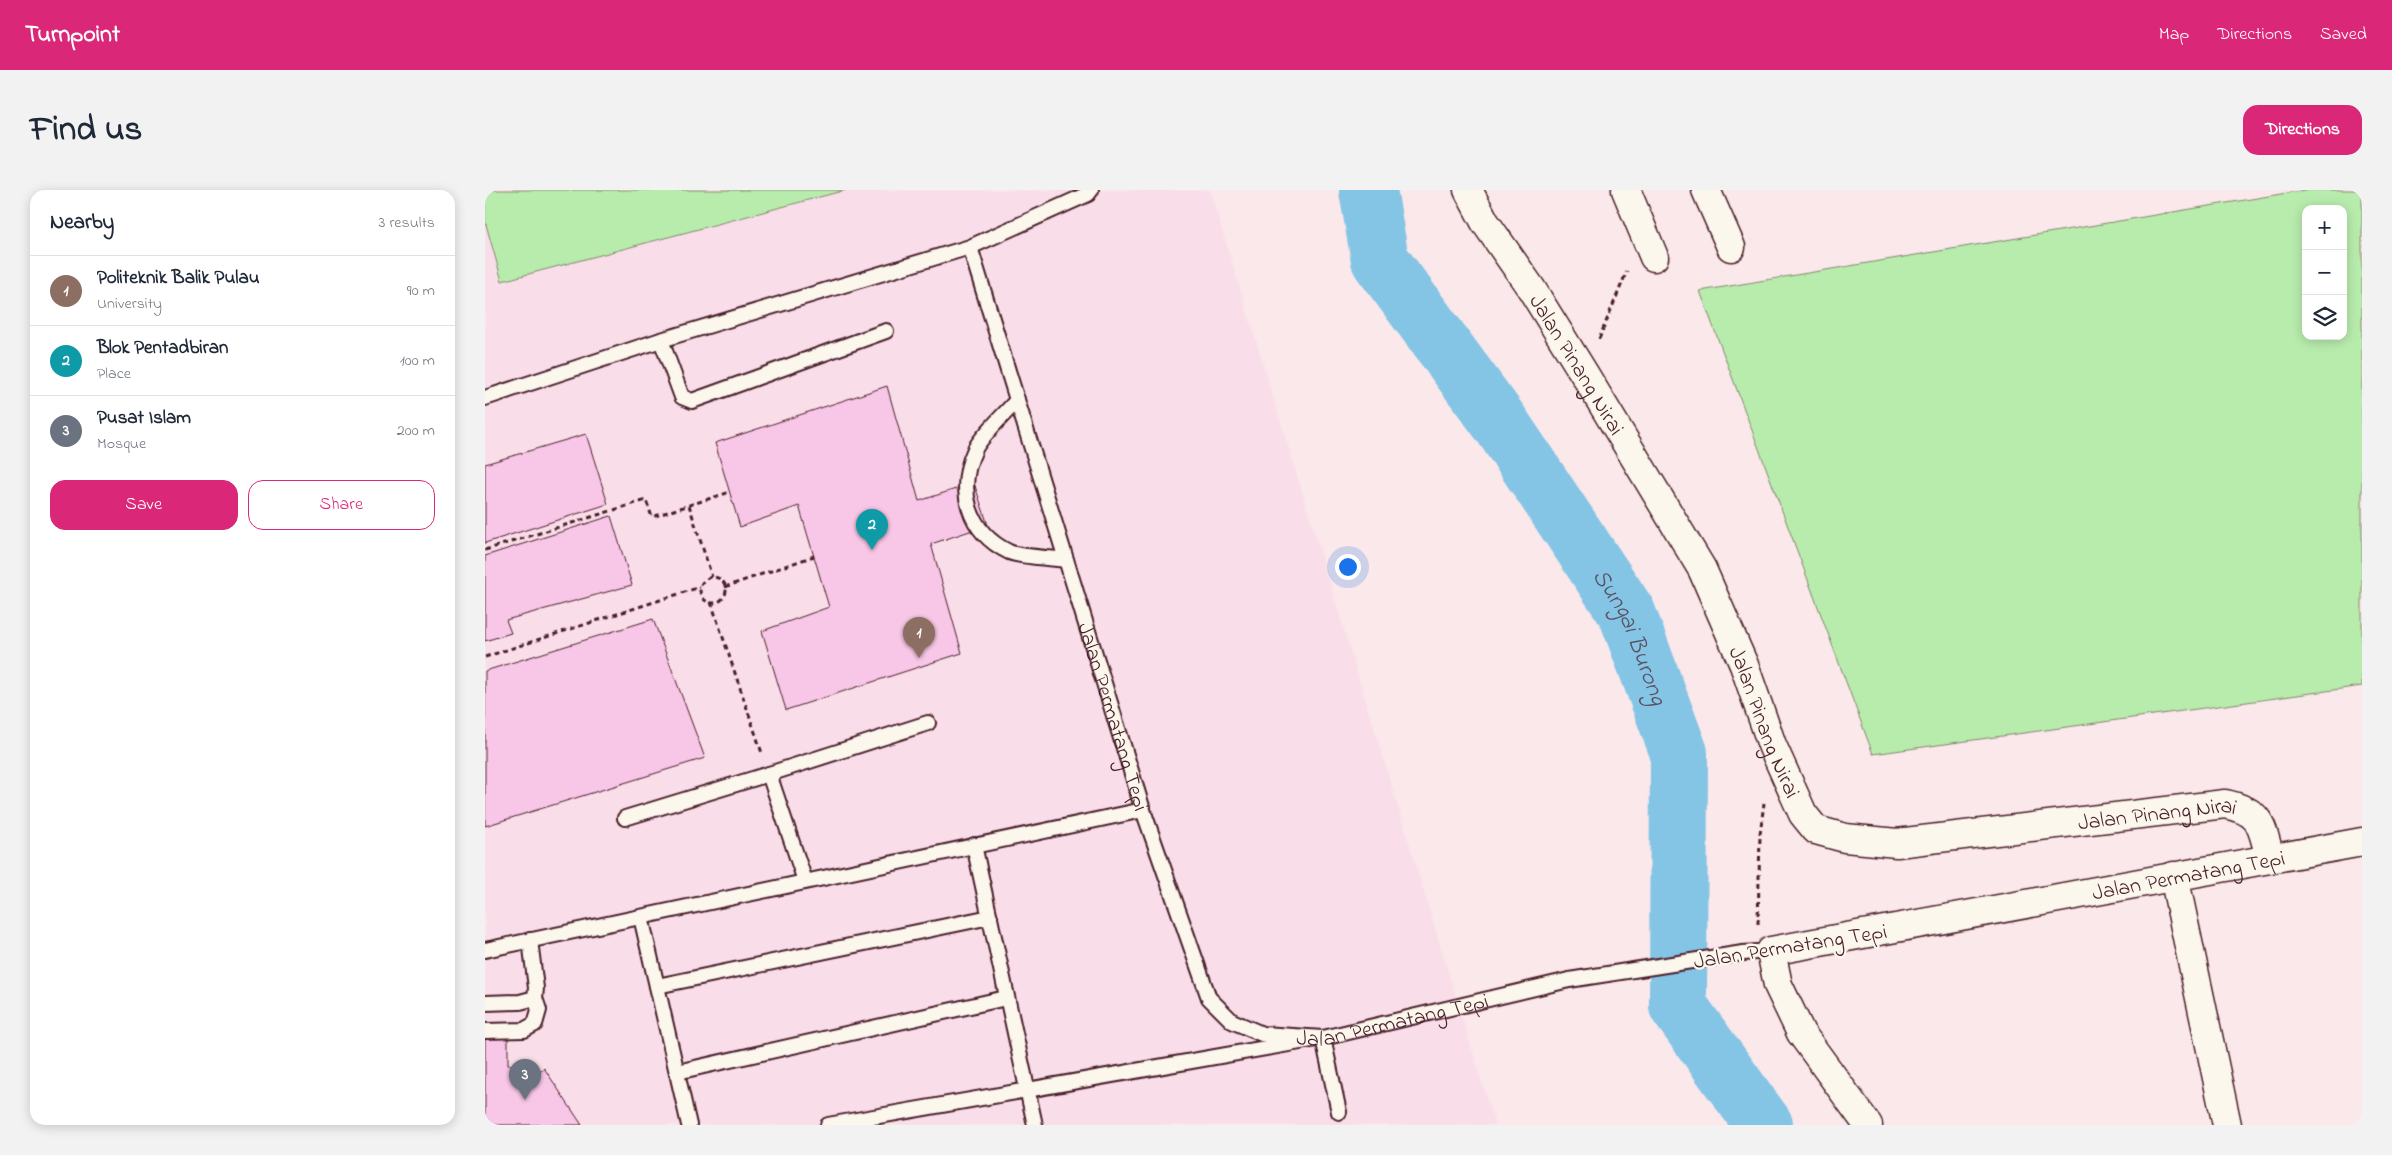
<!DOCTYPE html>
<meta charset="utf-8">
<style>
body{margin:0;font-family:"Indie Flower",sans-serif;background:#f2f2f3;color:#1f2937}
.controls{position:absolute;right:15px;top:15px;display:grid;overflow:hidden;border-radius:10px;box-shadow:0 2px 12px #0003}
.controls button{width:45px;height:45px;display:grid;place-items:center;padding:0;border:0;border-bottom:1px solid #e0e1e3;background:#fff;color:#1f2937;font:25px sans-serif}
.you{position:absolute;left:862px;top:376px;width:18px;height:18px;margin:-12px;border:4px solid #fff;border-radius:50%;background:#1a73e8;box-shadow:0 0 0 8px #1a73e833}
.badge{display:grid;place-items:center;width:32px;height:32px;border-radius:50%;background:#db2777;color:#fff;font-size:16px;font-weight:700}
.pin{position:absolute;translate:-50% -41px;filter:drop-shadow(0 1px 2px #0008)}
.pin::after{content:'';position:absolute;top:26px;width:18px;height:15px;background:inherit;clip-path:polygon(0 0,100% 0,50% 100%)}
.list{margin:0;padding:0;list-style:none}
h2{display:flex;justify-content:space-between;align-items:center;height:65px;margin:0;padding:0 20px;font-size:21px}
h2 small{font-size:16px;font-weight:400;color:#747a83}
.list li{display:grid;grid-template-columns:32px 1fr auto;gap:15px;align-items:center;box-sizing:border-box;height:70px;padding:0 20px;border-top:1px solid #e0e1e3}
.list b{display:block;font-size:19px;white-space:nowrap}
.list p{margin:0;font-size:16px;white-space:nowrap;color:#747a83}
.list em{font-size:16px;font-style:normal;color:#747a83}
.actions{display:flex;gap:10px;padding:15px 20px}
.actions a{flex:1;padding:11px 0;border:1px solid #db2777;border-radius:15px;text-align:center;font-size:18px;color:#db2777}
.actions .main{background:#db2777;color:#fff}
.icon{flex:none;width:28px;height:28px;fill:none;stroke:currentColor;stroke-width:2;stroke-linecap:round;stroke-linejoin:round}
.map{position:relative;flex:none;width:1877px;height:935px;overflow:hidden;border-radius:15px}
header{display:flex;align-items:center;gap:30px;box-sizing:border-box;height:70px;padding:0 25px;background:#db2777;color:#fff}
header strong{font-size:24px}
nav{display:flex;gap:28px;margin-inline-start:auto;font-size:18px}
.intro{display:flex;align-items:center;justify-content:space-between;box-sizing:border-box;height:120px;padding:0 30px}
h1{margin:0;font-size:35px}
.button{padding:12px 22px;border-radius:15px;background:#db2777;color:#fff;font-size:18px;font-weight:700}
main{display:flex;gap:30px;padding:0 30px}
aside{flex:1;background:#fff;border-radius:15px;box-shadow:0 2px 12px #0003}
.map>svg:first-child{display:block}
.built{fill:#f9dee9}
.green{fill:#b8ecad;stroke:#81866c;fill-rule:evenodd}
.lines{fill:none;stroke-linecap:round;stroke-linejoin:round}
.river{stroke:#84c4e5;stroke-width:58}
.building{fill:#f8c6e6;stroke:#4a1f2b}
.lane-casing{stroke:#4a1f2b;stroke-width:18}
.street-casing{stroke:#4a1f2b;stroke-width:31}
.path{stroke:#4a1f2b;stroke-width:3;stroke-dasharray:5 4;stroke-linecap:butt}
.lane{stroke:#fbf7ec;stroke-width:14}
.street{stroke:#fbf7ec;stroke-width:28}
.labels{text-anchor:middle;stroke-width:4.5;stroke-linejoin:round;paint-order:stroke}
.street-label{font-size:22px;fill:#4a1f2b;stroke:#fbf7ec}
.water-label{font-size:24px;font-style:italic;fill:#5b5163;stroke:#fbf7ec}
</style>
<header>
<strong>Turnpoint</strong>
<nav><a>Map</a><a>Directions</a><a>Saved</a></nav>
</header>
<div class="intro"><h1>Find us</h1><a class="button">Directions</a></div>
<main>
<aside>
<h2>Nearby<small>3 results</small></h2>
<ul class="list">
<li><span class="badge" style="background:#8d6e63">1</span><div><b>Politeknik Balik Pulau</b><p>University</p></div><em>90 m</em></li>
<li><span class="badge" style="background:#0f9aa8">2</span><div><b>Blok Pentadbiran</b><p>Place</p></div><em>100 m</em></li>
<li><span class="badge" style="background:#6b7280">3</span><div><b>Pusat Islam</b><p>Mosque</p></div><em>200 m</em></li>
</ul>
<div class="actions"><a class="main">Save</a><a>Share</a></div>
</aside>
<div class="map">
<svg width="1877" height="935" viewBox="0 0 1877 935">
<rect width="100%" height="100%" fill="#fae8ea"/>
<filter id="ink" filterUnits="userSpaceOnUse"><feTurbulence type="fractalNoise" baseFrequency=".02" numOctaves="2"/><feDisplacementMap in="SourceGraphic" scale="10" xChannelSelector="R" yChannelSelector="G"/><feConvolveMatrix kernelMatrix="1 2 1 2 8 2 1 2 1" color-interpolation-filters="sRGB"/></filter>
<g filter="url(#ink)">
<polygon class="built" points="0,0 725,0 1010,935 0,935"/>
<g class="green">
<polygon points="0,0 361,0 17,91 0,31"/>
<path d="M1820 0H1877V496L1388 564 1215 101ZM1821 19H1858V146H1821Z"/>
</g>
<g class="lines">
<path class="river" id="s1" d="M883 0 895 70 1016 234 1142 423 1194 563 1193 816 1279 935"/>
</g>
<g class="building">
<polygon points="402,196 434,311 489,293 503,335 446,354 477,463 301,520 277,441 344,417 314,316 255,337 230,253"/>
<polygon points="101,244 123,314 0,353 0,274"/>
<polygon points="126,326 147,395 21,430 26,443 0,451 0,366"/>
<polygon points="168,429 220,568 0,636 0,481"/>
<polygon points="23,844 23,875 45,875 48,885 59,878 97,935 0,935 0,846"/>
</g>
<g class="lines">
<defs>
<g id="lane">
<path id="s2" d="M485 57 658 620 724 808 747 831 777 844 838 848 1084 790 1258 763 1286 761"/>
<polyline points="176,150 197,207 207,211 401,141"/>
<polyline points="0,208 176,150 485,57 603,4 606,0"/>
<path d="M532 210C522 222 496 246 490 259 471 300 483 342 524 362 535 367 568 368 581 370"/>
<polyline points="140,628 284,584"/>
<polyline points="489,655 550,935"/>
<polyline points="320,691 284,584 443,533"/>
<polyline points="156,727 204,935"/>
<polyline points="0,760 658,620"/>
<polyline points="172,796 505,727"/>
<polyline points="0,813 35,812 50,808 51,798 45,750"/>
<polyline points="0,841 39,840 50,834 54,820 50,808"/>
<polyline points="192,882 521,808"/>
<polyline points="343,935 838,848 854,922"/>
</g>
<g id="street">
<path id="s3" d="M983 0 1000 32 1046 98 1100 185 1217 379 1259 475 1287 555 1318 624 1331 640 1360 648 1412 653 1740 614C1777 622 1776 634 1785 668"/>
<polyline points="1141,0 1169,67"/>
<polyline points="1221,0 1246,57"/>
<polyline points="1689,686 1742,935"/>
<path id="s4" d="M1383 935 1316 843 1293 795 1286 761 1877 652"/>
</g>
</defs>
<use href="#lane" class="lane-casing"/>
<use href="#street" class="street-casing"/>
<g class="path">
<polyline points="1114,149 1142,81"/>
<polyline points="204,315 227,387"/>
<polyline points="0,360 161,310 167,327 242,303"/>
<circle cx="228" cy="400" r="13"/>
<polyline points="240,397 329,366"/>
<polyline points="226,412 277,563"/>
<polyline points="0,467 215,397"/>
<polyline points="1273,734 1275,644 1279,613"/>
</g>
<use href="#lane" class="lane"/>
<use href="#street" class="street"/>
</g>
</g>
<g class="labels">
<g class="street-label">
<text dy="8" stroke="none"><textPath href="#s3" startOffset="206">Jalan Pinang Nirai</textPath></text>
<text dy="8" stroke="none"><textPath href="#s2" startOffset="491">Jalan Permatang Tepi</textPath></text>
<text dy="8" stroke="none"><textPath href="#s3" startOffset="611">Jalan Pinang Nirai</textPath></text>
<text dy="8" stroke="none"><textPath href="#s3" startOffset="1076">Jalan Pinang Nirai</textPath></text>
<text dy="8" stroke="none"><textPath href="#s4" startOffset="626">Jalan Permatang Tepi</textPath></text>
<text transform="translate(1305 755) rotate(-9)" y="8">Jalan Permatang Tepi</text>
<text dy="8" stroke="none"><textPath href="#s2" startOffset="986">Jalan Permatang Tepi</textPath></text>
</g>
<g class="water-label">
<text dy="8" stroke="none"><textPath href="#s1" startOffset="525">Sungai Burong</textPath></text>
</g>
</g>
</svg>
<div class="controls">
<button>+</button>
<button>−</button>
<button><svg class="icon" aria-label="layers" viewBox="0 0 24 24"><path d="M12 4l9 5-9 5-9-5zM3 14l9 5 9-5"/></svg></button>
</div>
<div class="you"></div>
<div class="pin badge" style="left:434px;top:468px;background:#8d6e63">1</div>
<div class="pin badge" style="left:387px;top:360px;background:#0f9aa8">2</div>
<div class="pin badge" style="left:40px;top:910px;background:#6b7280">3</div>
</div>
</main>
